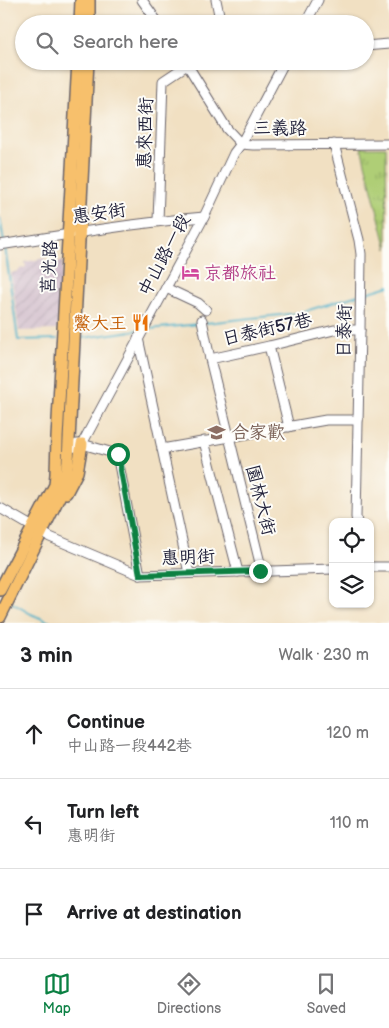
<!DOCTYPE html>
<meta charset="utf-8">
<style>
body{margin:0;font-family:"Balsamiq Sans","LXGW WenKai TC",sans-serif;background:#f2f2f2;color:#202124}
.controls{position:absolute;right:15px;bottom:15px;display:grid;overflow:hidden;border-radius:10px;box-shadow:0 1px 4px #0004}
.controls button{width:45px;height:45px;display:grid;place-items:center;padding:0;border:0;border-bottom:1px solid #e0e0e0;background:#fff;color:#202124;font:25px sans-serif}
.stop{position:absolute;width:15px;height:15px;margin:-11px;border:4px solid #0b8043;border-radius:50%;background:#fff}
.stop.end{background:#0b8043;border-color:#fff;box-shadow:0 1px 5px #0008}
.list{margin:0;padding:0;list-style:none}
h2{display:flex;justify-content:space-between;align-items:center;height:65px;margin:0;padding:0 20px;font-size:21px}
h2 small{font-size:16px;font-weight:400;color:#757577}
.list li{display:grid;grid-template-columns:32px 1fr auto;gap:15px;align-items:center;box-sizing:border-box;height:90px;padding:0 20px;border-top:1px solid #e0e0e0}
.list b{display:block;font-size:19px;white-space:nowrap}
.list p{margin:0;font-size:16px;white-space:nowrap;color:#757577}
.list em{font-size:16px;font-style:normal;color:#757577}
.icon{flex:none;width:28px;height:28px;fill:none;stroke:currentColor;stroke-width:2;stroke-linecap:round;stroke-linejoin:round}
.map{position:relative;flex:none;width:389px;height:623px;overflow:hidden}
.search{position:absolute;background:#fff;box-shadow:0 1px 4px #0004;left:15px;right:15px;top:15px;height:55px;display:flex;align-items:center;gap:12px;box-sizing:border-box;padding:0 18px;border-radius:28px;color:#757577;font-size:19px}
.sheet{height:335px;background:#fff}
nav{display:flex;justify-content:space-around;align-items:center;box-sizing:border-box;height:70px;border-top:1px solid #e0e0e0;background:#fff;font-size:14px;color:#757577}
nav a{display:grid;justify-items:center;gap:2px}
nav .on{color:#0b8043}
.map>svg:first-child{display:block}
.industrial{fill:url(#industrial-furrows)}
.grass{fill:url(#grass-tufts);stroke:#687858}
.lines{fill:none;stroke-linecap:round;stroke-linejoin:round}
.stream{stroke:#48afc7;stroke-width:2}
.minor-casing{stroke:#6a646a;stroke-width:11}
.major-casing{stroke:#6a646a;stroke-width:14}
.minor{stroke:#fff;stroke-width:9}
.major{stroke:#f7c06c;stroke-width:11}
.route{stroke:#0b8043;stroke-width:6}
.labels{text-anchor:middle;stroke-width:4;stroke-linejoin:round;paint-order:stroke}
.street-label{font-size:18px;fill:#22223b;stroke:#fdfcf7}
.hotel-label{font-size:18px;fill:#b23c85;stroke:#fdfcf7;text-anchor:start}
.food-label{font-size:18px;fill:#c56008;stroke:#fdfcf7;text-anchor:end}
.education-label{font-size:18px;fill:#785e54;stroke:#fdfcf7;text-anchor:start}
</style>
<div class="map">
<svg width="389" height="623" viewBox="0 0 389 623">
<defs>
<pattern id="industrial-furrows" width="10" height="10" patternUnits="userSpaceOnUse" patternTransform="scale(1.25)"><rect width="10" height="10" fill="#d1bdcb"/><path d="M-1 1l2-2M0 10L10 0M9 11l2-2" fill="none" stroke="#b3a2af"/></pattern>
<pattern id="grass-tufts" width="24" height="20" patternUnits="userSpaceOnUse" patternTransform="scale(1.25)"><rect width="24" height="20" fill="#afce76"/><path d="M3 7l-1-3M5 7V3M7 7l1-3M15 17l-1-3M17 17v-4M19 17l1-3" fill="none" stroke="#96b167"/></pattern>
</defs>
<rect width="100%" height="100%" fill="#fdfcf7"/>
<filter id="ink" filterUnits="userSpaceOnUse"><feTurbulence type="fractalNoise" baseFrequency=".02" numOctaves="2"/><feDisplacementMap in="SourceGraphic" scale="10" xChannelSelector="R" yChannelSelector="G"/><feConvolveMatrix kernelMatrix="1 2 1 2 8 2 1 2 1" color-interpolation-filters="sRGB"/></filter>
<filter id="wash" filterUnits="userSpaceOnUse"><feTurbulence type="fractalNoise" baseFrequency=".0096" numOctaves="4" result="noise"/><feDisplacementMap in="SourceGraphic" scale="20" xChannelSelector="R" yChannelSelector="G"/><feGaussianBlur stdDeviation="1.12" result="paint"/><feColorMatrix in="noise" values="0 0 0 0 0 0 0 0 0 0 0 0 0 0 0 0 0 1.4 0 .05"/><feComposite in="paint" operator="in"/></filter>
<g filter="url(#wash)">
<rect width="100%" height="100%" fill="#f1e0c2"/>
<polygon class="industrial" points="45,258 46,263 63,261 57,330 19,331 11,273 19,271 20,269 26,267 25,262"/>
<polygon class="grass" points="361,147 386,147 387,249"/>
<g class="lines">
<g class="stream">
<polyline points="0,218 4,242"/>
<polyline points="5,247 18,340 57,339"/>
<polyline points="363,294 389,286"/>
<polyline points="206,323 299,313 358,295"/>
<polyline points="149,329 199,324"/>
<polyline points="79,338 90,337 139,330"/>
<polyline points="12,603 31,614 52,623"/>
</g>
</g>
</g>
<g filter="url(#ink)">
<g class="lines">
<defs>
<g id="minor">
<polyline points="142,0 159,24"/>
<polyline points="216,0 221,24"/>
<polyline points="305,24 318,0"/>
<polyline points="365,46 389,44"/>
<polyline points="185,61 227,129 241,144 253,145 389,144"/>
<polyline points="334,144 359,240 361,254 360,330 356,517 357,522"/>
<polyline points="158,221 163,81 193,61"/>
<path d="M0 245C68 234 135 223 204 217"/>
<polyline points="166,288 198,303 206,310"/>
<polyline points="202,320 210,359 260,563 260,571"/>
<polyline points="138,338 189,573"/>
<polyline points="269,346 289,427"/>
<polyline points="210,359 269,346 334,330 360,330"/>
<polyline points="204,441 238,572"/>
<polyline points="77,444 82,444 117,454 140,575"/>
<polyline points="78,449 82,444 204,217 234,153 241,144 285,61"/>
<polyline points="162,449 326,420 358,420"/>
<polyline points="0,508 50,537 140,575 333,569"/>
<polyline points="370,567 389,567"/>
</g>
<g id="major">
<polyline points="80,24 81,0"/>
<polyline points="89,24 89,0"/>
<polyline points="66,493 77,472 82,444"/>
<polyline points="0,590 55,485 56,474 57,438 78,61"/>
<polyline points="0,617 64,487 68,461 88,61"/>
</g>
</defs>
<use href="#minor" class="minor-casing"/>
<use href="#major" class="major-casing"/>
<use href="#minor" class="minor"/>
<use href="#major" class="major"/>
</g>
</g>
<g class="lines" filter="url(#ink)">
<polyline class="route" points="118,454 140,575 260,571"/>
</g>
<defs>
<symbol id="hotel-bare" viewBox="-9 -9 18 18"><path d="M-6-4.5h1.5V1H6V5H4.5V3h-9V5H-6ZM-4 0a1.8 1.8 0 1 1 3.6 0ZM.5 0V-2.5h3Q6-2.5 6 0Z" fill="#d1479c" stroke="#fdfcf7" stroke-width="2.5" paint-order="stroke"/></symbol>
<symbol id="restaurant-bare" viewBox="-9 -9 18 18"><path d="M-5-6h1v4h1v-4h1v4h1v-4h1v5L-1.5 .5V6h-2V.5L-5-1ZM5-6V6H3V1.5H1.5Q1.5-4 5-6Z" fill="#e8710a" stroke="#fdfcf7" stroke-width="2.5" paint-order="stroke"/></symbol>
<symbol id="school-bare" viewBox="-9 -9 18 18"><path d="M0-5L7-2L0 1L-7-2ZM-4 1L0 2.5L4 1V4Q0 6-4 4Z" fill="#8d6e63" stroke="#fdfcf7" stroke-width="2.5" paint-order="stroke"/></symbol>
</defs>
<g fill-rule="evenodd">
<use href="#hotel-bare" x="178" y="260" width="25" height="25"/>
<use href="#restaurant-bare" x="128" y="310" width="25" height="25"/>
<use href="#school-bare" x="204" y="420" width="25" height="25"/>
</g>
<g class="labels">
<g class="street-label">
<text x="280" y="134">三義路</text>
<text transform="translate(145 133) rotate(-88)" y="6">惠來西街</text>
<text transform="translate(99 213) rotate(-8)" y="6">惠安街</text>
<text transform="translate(164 255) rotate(-62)" y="6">中山路一段</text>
<text transform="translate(49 267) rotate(-87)" y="6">莒光路</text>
<text transform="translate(267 329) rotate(-13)" y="6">日泰街57巷</text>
<text transform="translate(344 331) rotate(-89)" y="6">日泰街</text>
<text transform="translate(261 500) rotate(76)" y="6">園林大街</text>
<text transform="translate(188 557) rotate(-2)" y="6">惠明街</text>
</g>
<g class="hotel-label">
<text x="204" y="279">京都旅社</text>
</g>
<g class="food-label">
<text x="127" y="329">鱉大王</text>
</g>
<g class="education-label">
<text x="231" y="438">合家歡</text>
</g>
</g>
</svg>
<div class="controls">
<button><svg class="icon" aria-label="locate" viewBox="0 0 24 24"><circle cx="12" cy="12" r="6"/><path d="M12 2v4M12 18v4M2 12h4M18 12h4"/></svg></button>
<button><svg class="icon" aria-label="layers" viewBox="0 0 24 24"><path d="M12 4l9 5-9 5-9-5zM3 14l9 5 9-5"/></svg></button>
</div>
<div class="stop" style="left:118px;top:454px"></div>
<div class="stop end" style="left:260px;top:571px"></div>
<div class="search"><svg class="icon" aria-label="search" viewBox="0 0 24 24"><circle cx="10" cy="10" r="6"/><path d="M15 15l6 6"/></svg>Search here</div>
</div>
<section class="sheet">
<h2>3 min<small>Walk · 230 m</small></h2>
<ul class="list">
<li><svg class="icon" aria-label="ahead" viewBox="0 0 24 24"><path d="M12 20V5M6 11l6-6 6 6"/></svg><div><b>Continue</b><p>中山路一段442巷</p></div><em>120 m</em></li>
<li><svg class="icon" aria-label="left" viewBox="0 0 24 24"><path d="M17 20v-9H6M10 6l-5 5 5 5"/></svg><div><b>Turn left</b><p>惠明街</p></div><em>110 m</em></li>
<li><svg class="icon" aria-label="arrive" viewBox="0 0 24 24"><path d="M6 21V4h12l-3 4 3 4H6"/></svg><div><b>Arrive at destination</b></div></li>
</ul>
</section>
<nav>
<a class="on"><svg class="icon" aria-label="map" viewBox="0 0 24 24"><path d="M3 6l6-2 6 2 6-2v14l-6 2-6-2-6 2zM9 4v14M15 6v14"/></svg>Map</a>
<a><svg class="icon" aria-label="directions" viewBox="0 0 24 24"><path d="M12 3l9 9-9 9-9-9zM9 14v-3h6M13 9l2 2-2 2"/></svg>Directions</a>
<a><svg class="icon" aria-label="saved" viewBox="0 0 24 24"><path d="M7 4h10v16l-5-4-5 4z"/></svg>Saved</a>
</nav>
